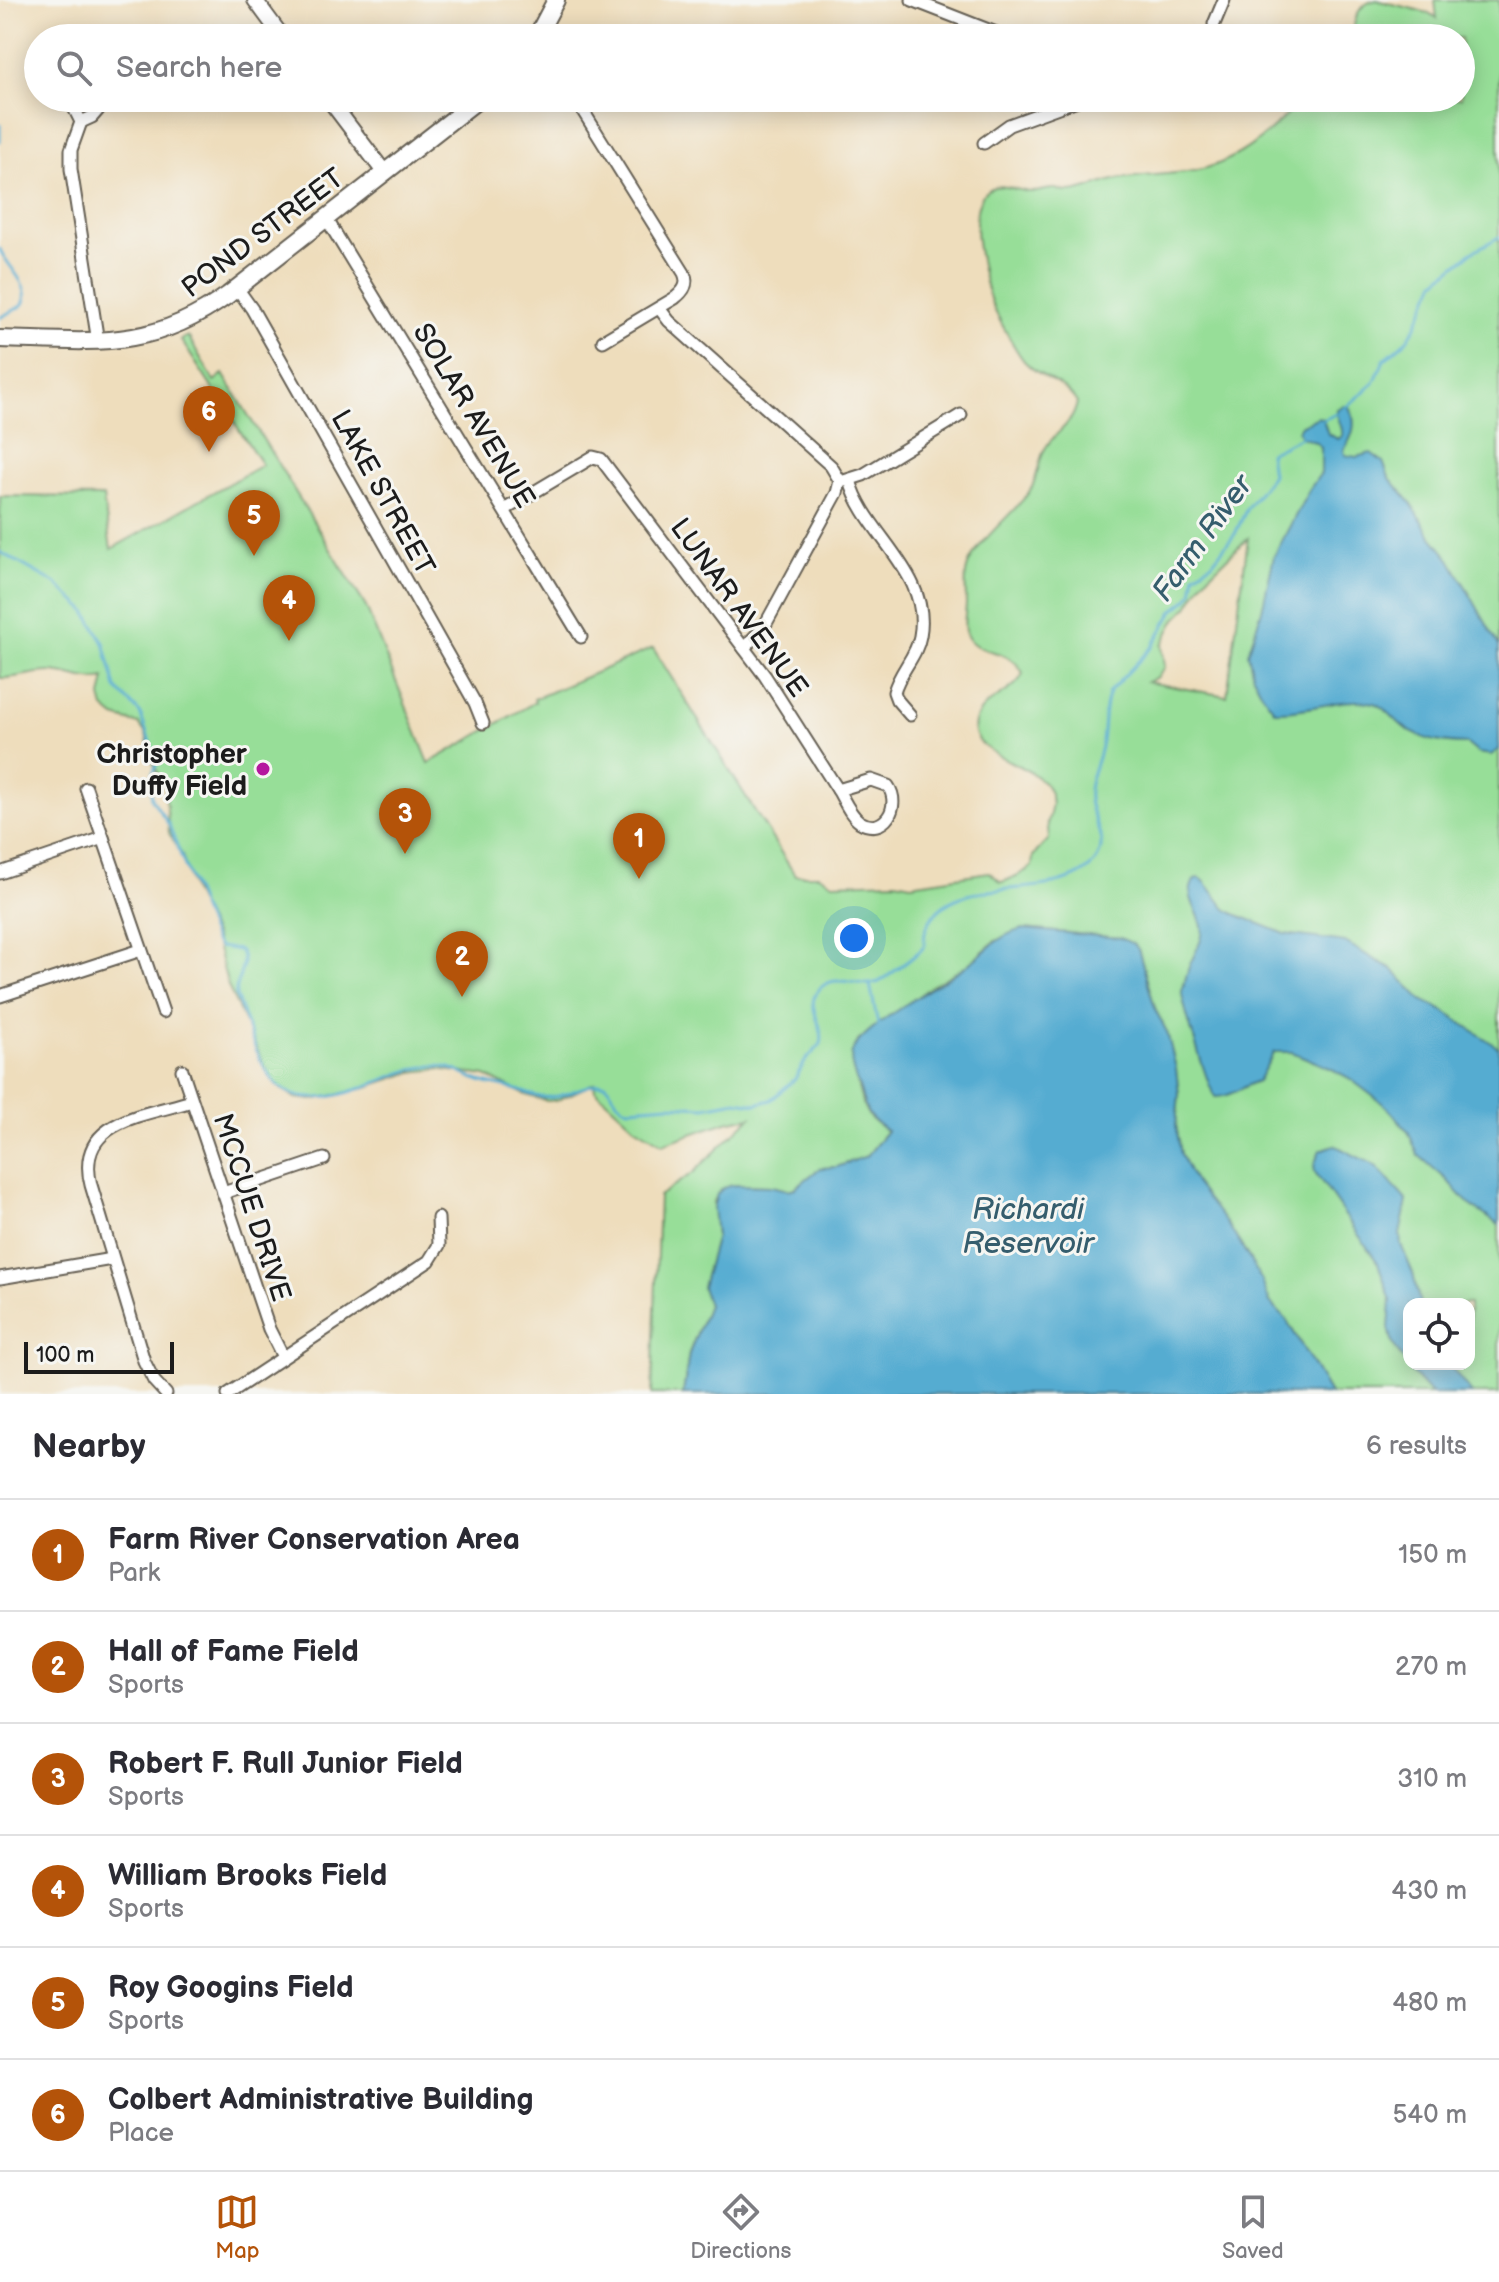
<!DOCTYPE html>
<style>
body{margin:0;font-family:"Balsamiq Sans",sans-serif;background:#f7f7f7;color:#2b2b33}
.controls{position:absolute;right:24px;bottom:24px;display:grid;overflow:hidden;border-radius:16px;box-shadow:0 4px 20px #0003}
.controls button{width:72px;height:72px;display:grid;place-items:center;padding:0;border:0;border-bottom:2px solid #e1e1e2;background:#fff;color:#2b2b33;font:40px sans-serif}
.scale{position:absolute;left:24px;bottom:20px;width:150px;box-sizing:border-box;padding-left:8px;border:4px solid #1c1c1c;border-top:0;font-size:22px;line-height:28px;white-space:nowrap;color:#1c1c1c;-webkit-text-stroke:6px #f6f6f2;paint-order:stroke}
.you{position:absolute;left:854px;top:938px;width:28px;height:28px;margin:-20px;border:6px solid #fff;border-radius:50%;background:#1a73e8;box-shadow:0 0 0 12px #1a73e833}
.badge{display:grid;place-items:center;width:52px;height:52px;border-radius:50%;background:#b45309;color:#fff;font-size:26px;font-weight:700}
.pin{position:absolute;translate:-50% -66px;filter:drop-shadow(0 2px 4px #0008)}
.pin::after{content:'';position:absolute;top:42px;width:28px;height:24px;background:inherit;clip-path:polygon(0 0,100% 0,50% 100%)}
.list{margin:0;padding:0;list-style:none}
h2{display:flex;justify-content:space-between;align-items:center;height:104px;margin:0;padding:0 32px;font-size:34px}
h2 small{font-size:26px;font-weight:400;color:#7c7c81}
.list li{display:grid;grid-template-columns:52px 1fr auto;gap:24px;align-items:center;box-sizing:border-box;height:112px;padding:0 32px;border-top:2px solid #e1e1e2}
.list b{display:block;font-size:30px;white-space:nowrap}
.list p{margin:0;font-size:26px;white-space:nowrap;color:#7c7c81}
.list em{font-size:26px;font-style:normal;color:#7c7c81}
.icon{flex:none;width:44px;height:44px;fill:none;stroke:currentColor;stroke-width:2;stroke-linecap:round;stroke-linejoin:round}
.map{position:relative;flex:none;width:1499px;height:1394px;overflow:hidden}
.search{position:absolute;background:#fff;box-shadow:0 4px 20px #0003;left:24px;right:24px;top:24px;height:88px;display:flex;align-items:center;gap:20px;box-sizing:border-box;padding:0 28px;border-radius:44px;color:#7c7c81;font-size:30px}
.sheet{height:776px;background:#fff}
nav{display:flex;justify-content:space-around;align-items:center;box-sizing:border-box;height:112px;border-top:2px solid #e1e1e2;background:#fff;font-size:22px;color:#7c7c81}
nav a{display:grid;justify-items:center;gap:4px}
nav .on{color:#b45309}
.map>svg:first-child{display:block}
.green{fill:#97de98;stroke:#5a7d5a;stroke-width:2;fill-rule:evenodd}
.water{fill:#54acd1;stroke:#386476;stroke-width:2}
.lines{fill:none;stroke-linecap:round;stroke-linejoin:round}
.stream{stroke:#54acd1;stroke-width:3}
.minor-casing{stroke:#666054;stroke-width:15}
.tertiary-casing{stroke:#666054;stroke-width:18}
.secondary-casing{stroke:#666054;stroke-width:20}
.minor{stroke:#fff;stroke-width:11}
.tertiary{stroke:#fff;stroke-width:14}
.secondary{stroke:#fff;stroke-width:16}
.poi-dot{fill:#b5179e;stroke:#f6f6f2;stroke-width:3}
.labels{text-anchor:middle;stroke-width:6;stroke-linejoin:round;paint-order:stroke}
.street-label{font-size:28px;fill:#1c1c1c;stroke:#f6f6f2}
.poi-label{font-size:28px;font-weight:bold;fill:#1c1c1c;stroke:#f6f6f2;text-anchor:end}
.water-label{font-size:30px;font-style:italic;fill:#355d6d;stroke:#f6f6f2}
</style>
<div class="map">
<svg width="1499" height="1394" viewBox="0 0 1499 1394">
<rect width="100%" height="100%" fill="#f6f6f2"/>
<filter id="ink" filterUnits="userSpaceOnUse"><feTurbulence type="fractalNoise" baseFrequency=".0125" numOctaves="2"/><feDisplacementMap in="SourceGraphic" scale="16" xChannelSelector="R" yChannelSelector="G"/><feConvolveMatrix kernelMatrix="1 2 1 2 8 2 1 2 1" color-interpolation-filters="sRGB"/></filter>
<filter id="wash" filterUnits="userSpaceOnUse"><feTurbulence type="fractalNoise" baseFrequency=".006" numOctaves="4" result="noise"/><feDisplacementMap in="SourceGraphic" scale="32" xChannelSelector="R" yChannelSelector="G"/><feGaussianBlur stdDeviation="1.8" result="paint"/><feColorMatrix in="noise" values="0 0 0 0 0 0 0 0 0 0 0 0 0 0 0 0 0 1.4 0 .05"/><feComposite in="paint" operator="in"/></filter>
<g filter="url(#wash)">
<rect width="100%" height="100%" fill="#eeddbc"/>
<path class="green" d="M1377 0C1391 5 1429 10 1437 18L1435 0H1499V1394H1330L1286 1319 1270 1303 1249 1258 1230 1228 1194 1183 1181 1155 1176 1125 1179 1094 1171 1051 1167 1032 1156 1011 1138 949 1120 938 1024 929 995 941 966 966 933 985 858 1041C849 1057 859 1100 868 1115 873 1123 881 1126 887 1130L867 1156 837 1167 820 1169 795 1188 788 1190 772 1186 732 1185 713 1201 716 1236 702 1287 708 1305 689 1353 683 1394H652L659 1196 694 1172 751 1117 726 1122 663 1144 635 1127 595 1090 594 1083 558 1100 547 1101 526 1095 486 1076 438 1069 412 1072 361 1089 313 1100 295 1098 279 1087 268 1073 228 986 214 934 193 892 182 855 169 833 165 788 151 758 146 734 139 724 115 717 104 708 101 697 105 678C86 683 71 673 52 672 34 671 18 679 0 678V496L103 497 111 549 262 465 181 340 188 336 214 381 223 374 366 607 429 763 535 702 534 699 653 648 795 875H819L833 883 896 881 911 884 989 872 1001 882C1008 881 1027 871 1032 866L1033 856 1049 839C1049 833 1047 826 1048 821 1051 810 1054 802 1049 791 1038 762 962 756 976 719 984 698 1015 694 1023 673 1009 645 975 657 966 634 962 626 966 612 966 604 966 594 965 583 966 573 970 546 1014 514 1029 492 1039 479 1037 461 1046 447 1058 429 1072 426 1077 403 1064 382 1043 380 1026 363 1019 357 1000 321 995 311 984 288 962 205 989 189 1002 182 1017 191 1031 192 1039 193 1047 188 1055 189 1057 189 1064 192 1067 192 1082 193 1099 183 1114 180 1140 175 1167 175 1193 171 1239 163 1272 131 1303 98H1461V38H1352C1354 20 1357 3 1377 0ZM1248 538 1227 696 1147 682 1158 677 1165 667 1162 645 1176 619 1188 607 1204 580ZM1409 1304H1469V1364H1409Z"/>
<g class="water">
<path d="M1343 406 1349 407C1358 422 1353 436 1344 450L1345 455 1356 457 1371 453 1383 462 1389 477 1411 503 1431 536 1450 559 1499 646V749L1491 755 1478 753 1467 744C1442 744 1416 740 1398 722 1391 715 1383 706 1374 703 1342 695 1308 713 1275 711L1263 695 1253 676 1248 653 1262 610 1274 556 1309 490 1321 473V447L1315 442 1301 437 1298 431 1300 426 1318 417 1323 419 1328 434 1338 439 1342 436C1344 426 1336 420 1337 409Z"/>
<path d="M1200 878 1205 882 1226 909 1235 914 1285 934 1345 942 1377 961 1391 968 1422 1000 1444 1011 1499 1048V1225L1469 1204 1446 1179 1418 1155 1408 1131 1386 1106 1349 1078 1332 1069 1292 1052H1274L1258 1081C1244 1085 1229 1098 1215 1097 1209 1089 1180 997 1182 991 1185 983 1186 975 1189 967 1193 955 1205 939 1202 926 1198 908 1183 897 1195 879Z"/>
<path d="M1024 929 1120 938 1134 944 1138 949 1156 1011 1167 1032 1176 1068 1179 1094 1176 1125 1181 1155 1195 1183 1230 1228 1249 1258 1262 1281 1270 1303 1286 1319 1330 1394H683L689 1354 708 1305 702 1287 716 1236 713 1208 717 1194 723 1188 732 1185 772 1186 788 1190 795 1188 820 1168 837 1167 867 1156 887 1131C864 1114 868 1115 859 1087 855 1077 849 1063 852 1052 860 1028 940 984 963 968 985 954 997 934 1024 929Z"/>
<polygon points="1334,1145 1376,1166 1407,1201 1400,1234 1401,1245 1413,1273 1420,1304 1409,1304 1409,1364 1448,1364 1472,1394 1431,1394 1411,1372 1393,1344 1389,1328 1391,1301 1378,1263 1315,1172 1314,1165 1320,1150"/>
</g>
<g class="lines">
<g class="stream">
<polyline points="0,125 0,141"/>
<path d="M0 249C4 263 34 287 23 304 18 310 6 313 0 318"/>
<polyline points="1344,409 1374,383 1384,360 1407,340 1415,328 1436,281 1472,252 1499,237"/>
<polyline points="1323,420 1338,413"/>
<path d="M0 552 55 583 85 610 104 643 116 688 140 713 157 763 150 780 152 799 169 825 214 941 219 947 239 950C250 964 234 980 236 996 264 1069 268 1121 362 1088 385 1080 407 1068 432 1066 455 1065 464 1077 483 1082 493 1085 503 1086 513 1089 522 1091 532 1096 542 1097 565 1100 586 1081 606 1084L617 1101 624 1107 630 1108 669 1105 705 1107 736 1101 757 1104 771 1100 795 1079 806 1060 821 1044C826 1026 805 1008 817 992 833 969 859 990 879 982 883 980 919 953 922 949 927 942 923 946 924 938 926 921 939 906 956 899 995 882 1067 897 1095 862 1111 841 1091 821 1089 799 1087 781 1098 763 1101 746 1105 728 1102 709 1109 692L1152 647 1173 611 1188 599 1192 593 1195 574 1212 563 1223 549 1235 534 1247 508 1272 475 1269 453 1301 437"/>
<polyline points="870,984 878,1025"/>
</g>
</g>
</g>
<g filter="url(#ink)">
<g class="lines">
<defs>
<g id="minor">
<polyline points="912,0 1009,38"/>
<polyline points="1214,24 1224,0"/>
<polyline points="78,98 74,108 81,122"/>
<path d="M575 98 684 273C689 284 684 291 675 298L603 341"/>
<polyline points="81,122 71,150 71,169 98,342"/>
<polyline points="81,122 92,117 98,110 95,98"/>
<polyline points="984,143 1009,125 1083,98"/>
<polyline points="326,218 581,637"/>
<polyline points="237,288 252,309 475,703 483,723"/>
<polyline points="659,308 669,321 831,466 840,481"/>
<path d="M850 480C864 534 932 573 920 636 917 656 899 672 894 692L897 700 910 715"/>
<polyline points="844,481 863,475 961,415"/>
<polyline points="504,510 593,457 601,459 765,676 838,790"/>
<polyline points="744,648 764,627 837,493 840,481"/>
<path d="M871 780 888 786C902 806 884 836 860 822 850 815 844 800 838 790Z"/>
<polyline points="86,788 163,1012"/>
<polyline points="0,873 103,838"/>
<polyline points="0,996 141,950"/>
<polyline points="182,1070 269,1329 283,1357"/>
<polyline points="223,1193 324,1159"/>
<polyline points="0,1278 112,1259"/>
<path d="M166 1394 154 1381 144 1361 91 1185C74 1119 149 1115 192 1101"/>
<polyline points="228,1394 429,1261 439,1245 438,1218"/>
</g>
<g id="tertiary">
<polyline points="255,0 283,38"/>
<polyline points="328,98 384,172"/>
</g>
<g id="secondary">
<polyline points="536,38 556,0"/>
<path d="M0 339C90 341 150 352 228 295L480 98"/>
</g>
</defs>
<use href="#minor" class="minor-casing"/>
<use href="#tertiary" class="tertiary-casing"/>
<use href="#secondary" class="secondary-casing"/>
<use href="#minor" class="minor"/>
<use href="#tertiary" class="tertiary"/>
<use href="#secondary" class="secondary"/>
</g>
</g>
<circle class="poi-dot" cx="263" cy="769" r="8"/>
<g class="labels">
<g class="street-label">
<text transform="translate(262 232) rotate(-37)" y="10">POND STREET</text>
<text transform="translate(475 415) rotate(59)" y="10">SOLAR AVENUE</text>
<text transform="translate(384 492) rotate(61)" y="10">LAKE STREET</text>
<text transform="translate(740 607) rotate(54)" y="10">LUNAR AVENUE</text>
<text transform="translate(253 1207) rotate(72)" y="10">MCCUE DRIVE</text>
</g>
<g class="poi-label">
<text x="247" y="763">Christopher<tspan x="247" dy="32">Duffy Field</tspan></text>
</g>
<g class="water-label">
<text transform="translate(1202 538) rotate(-54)" y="10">Farm River</text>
<text x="1028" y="1219">Richardi<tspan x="1028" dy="34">Reservoir</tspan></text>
</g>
</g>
</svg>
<div class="controls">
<button><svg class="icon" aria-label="locate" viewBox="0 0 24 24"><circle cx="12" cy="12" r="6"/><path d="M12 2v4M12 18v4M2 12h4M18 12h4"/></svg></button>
</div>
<div class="scale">100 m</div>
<div class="you"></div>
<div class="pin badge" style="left:639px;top:879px">1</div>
<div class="pin badge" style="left:462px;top:997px">2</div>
<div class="pin badge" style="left:405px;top:854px">3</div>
<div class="pin badge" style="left:289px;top:641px">4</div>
<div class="pin badge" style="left:254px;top:556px">5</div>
<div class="pin badge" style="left:209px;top:452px">6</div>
<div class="search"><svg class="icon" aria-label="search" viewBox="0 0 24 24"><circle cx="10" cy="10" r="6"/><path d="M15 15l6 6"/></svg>Search here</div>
</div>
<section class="sheet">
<h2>Nearby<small>6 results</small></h2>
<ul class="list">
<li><span class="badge">1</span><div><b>Farm River Conservation Area</b><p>Park</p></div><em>150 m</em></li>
<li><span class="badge">2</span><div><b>Hall of Fame Field</b><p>Sports</p></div><em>270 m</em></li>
<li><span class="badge">3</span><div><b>Robert F. Rull Junior Field</b><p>Sports</p></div><em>310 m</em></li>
<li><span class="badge">4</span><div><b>William Brooks Field</b><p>Sports</p></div><em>430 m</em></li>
<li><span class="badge">5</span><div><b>Roy Googins Field</b><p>Sports</p></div><em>480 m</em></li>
<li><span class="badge">6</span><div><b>Colbert Administrative Building</b><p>Place</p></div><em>540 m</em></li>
</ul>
</section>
<nav>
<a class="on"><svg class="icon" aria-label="map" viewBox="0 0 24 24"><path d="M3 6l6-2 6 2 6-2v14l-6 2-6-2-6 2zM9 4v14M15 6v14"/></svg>Map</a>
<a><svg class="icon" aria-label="directions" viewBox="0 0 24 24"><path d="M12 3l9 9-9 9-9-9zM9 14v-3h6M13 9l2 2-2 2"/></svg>Directions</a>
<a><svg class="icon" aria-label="saved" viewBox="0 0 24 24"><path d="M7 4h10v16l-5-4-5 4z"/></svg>Saved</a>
</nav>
